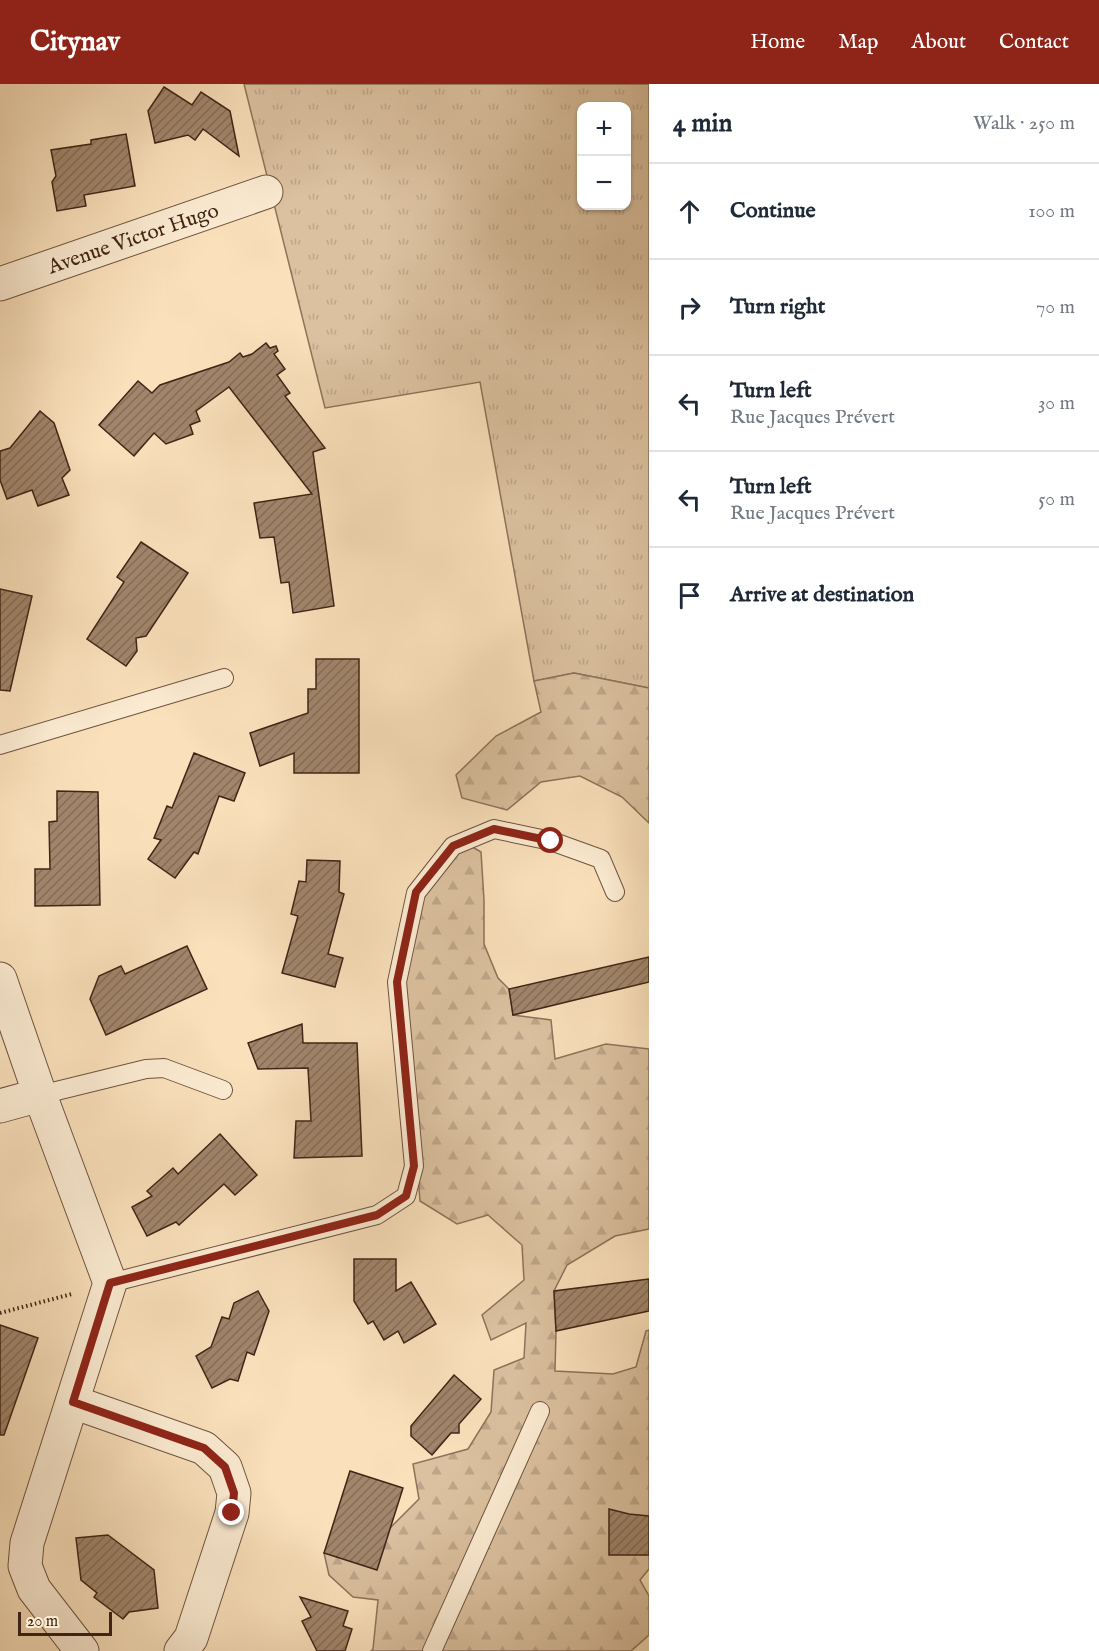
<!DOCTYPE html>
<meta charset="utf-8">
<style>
body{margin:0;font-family:"IM FELL English",serif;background:#f2f2f3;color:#1f2937}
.controls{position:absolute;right:18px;top:18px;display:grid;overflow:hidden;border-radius:12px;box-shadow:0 2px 4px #0004}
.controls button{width:54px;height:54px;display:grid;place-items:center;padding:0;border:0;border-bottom:2px solid #e0e1e3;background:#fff;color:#1f2937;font:30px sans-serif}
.scale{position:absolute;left:18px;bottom:15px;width:94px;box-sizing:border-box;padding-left:6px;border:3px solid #412416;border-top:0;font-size:16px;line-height:21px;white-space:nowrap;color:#412416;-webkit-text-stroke:4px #fcecd3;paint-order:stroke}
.stop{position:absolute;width:18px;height:18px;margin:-14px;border:4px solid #8f2418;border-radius:50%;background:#fff}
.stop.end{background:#8f2418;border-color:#fff;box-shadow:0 2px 6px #0008}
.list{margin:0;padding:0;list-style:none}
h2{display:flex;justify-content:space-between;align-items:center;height:78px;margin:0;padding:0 24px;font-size:26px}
h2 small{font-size:20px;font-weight:400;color:#747a83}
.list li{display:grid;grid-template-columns:39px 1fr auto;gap:18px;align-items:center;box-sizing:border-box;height:96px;padding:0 24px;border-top:2px solid #e0e1e3}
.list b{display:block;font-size:22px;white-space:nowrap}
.list p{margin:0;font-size:20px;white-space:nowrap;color:#747a83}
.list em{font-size:20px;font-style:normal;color:#747a83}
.icon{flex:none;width:33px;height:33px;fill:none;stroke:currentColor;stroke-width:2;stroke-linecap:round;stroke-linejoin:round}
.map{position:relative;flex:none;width:649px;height:1567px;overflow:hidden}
header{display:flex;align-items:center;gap:36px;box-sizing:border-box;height:84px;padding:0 30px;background:#8f2418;color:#fff}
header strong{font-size:28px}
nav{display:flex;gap:33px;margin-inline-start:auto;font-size:21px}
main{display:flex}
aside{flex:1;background:#fff}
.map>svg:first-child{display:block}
.grass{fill:url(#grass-tufts);stroke:#8e725b;stroke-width:1.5;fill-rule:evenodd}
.forest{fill:url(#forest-firs);stroke:#8e725b;stroke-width:1.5}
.building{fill:url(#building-hatch);stroke:#412416;stroke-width:1.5}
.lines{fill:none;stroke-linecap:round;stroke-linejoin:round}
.service-casing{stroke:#6f5340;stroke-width:20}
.minor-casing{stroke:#6f5340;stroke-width:35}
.path{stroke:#412416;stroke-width:4;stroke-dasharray:1.5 3;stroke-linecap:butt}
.service{stroke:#fcecd3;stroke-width:18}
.minor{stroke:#fcecd3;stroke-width:33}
.route{stroke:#8f2418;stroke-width:8}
.labels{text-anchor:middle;stroke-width:6;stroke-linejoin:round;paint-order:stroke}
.street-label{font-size:21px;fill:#412416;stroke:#fcecd3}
</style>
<header>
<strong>Citynav</strong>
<nav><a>Home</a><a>Map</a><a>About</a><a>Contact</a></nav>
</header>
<main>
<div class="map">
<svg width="649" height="1567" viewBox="0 0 649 1567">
<defs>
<pattern id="grass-tufts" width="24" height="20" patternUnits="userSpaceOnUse" patternTransform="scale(1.5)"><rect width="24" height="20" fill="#dbc1a0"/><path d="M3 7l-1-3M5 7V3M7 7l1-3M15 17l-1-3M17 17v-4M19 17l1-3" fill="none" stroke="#bda689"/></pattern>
<pattern id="forest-firs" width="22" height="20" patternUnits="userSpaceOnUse" patternTransform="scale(1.5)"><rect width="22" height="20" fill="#dbc1a0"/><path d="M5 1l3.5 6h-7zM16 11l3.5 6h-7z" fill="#bda689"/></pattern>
<pattern id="building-hatch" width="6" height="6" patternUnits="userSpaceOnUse" patternTransform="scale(1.5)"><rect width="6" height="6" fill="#a1866c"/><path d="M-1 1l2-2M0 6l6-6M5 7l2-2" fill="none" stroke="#856d58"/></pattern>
</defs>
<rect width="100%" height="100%" fill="#fae1bc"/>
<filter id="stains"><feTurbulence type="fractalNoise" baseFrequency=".00333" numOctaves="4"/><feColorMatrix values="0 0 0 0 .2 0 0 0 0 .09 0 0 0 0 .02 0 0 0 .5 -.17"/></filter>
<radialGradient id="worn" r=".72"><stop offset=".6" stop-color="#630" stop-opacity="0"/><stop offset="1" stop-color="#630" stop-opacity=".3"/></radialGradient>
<path class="grass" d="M244 0H649V604L574 589 534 597 480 298 325 324ZM582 22H626V122H582Z"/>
<g class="forest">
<polygon points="574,589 649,604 649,739 622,713 580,692 541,698 507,726 462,714 456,691 496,652 541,628 534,597"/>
<polygon points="459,755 481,768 484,816 484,860 498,894 509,905 513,931 551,936 555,975 606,960 649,965 649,1145 615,1152 567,1181 554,1207 556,1247 555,1287 613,1290 636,1283 646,1247 649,1246 649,1485 640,1496 649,1512 649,1551 631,1567 371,1567 373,1565 378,1516 353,1513 329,1491 324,1469 390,1444 419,1415 413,1380 468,1365 491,1328 494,1286 524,1274 526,1239 491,1256 482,1231 524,1196 522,1161 488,1131 457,1140 420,1117 402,873 417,813"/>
</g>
<g class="building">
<polygon points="164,3 192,21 201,8 230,27 239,72 203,45 195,56 188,51 155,59 148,27"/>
<polygon points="126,50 135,102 84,111 86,122 57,127 52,98 56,92 51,66 91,60 91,56"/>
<polygon points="266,259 270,264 276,262 278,267 274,270 285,285 277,291 290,309 285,312 325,364 313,368 334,522 293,529 289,498 281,499 274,453 260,454 254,419 312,410 229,303 196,327 200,337 190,341 193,350 166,360 154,349 134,372 99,341 138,297 152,309 160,301 229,278 240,269 243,273 252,270"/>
<polygon points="40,327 54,339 70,386 62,394 69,411 38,422 32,406 7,415 0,396 0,367 10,364"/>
<polygon points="141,458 188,489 146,552 136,554 137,567 126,582 87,555 124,498 117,493"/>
<polygon points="0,505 32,512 10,607 0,606"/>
<polygon points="316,575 359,575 359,689 294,689 294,669 260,682 250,649 308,629 308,605 316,605"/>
<polygon points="194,669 245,689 234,717 219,712 198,770 194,768 175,794 148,775 161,756 154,754 167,722 172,724"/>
<polygon points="57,707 98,708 100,821 35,822 35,785 50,785 49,738 57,737"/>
<polygon points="307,776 340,777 339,808 344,810 328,870 343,874 335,903 282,889 298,832 291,830 299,797 306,798"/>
<polygon points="187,862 207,905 106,951 90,915 99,892 121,882 125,890"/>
<polygon points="649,873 649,898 513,931 509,905"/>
<polygon points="302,940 303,959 357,959 362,1072 294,1074 296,1037 311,1037 308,984 258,985 248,959"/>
<polygon points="220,1050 257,1091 235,1111 224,1100 179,1141 176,1138 147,1152 132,1123 152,1112 147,1107 173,1084 178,1090"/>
<polygon points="354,1175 396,1175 396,1207 411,1198 436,1240 404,1259 398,1247 384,1256 373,1237 368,1240 354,1217"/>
<polygon points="649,1195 649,1227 556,1247 554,1207"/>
<polygon points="258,1207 269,1227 254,1271 247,1268 238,1297 230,1295 212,1304 196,1272 211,1263 222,1233 229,1235 234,1219"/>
<polygon points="0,1241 38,1254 4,1351 0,1351"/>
<polygon points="454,1291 481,1315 459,1340 459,1349 451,1349 432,1371 411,1352 411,1342"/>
<polygon points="350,1387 403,1404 377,1486 324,1469"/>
<polygon points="609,1425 629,1430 649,1432 649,1471 609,1471"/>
<polygon points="108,1451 154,1486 158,1524 129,1528 123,1535 94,1513 97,1509 81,1496 76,1454"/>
<polygon points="300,1513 348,1527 343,1542 352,1545 345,1567 317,1567 302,1537 311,1533"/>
</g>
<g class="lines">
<defs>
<g id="service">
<polyline points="0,661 224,594"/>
<polyline points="40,1011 146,985 164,984 223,1006"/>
<polyline points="110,1199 377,1131 406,1112 414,1082 397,898 416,809 453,762 494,745 551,757 601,775 615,808"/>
<polyline points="432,1567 540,1327"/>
</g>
<g id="minor">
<polyline points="0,200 266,108"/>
<polyline points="0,895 40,1011 0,1022"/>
<polyline points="40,1011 110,1199 27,1459 25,1482 34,1505 82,1567"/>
<polyline points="73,1318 204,1364 225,1383 234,1409 232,1429 191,1554 181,1567"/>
</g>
</defs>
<use href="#service" class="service-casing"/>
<use href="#minor" class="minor-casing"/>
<polyline class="path" points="0,1229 72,1210"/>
<use href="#service" class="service"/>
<use href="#minor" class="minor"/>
</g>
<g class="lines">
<polyline class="route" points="232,1429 234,1409 225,1383 204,1364 73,1318 110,1199 377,1131 406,1112 414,1082 397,898 416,808 453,762 494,745 551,757"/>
</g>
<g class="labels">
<g class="street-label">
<text transform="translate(133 154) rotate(-19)" y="7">Avenue Victor Hugo</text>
</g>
</g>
<rect width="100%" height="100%" filter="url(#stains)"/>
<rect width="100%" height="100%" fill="url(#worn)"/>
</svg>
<div class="controls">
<button>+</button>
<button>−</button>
</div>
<div class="scale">20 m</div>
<div class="stop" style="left:551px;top:757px"></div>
<div class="stop end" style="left:232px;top:1429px"></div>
</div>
<aside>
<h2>4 min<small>Walk · 250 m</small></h2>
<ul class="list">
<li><svg class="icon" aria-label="ahead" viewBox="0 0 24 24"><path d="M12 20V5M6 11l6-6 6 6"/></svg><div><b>Continue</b></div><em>100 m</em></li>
<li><svg class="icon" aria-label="right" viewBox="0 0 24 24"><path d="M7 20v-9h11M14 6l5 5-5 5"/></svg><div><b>Turn right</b></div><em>70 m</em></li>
<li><svg class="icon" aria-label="left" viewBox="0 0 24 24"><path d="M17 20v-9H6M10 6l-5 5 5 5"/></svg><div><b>Turn left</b><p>Rue Jacques Prévert</p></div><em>30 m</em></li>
<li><svg class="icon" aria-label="left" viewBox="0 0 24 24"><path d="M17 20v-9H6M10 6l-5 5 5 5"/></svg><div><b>Turn left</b><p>Rue Jacques Prévert</p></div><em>50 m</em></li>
<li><svg class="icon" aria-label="arrive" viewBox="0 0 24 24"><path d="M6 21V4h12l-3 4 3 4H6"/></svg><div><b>Arrive at destination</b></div></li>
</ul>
</aside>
</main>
